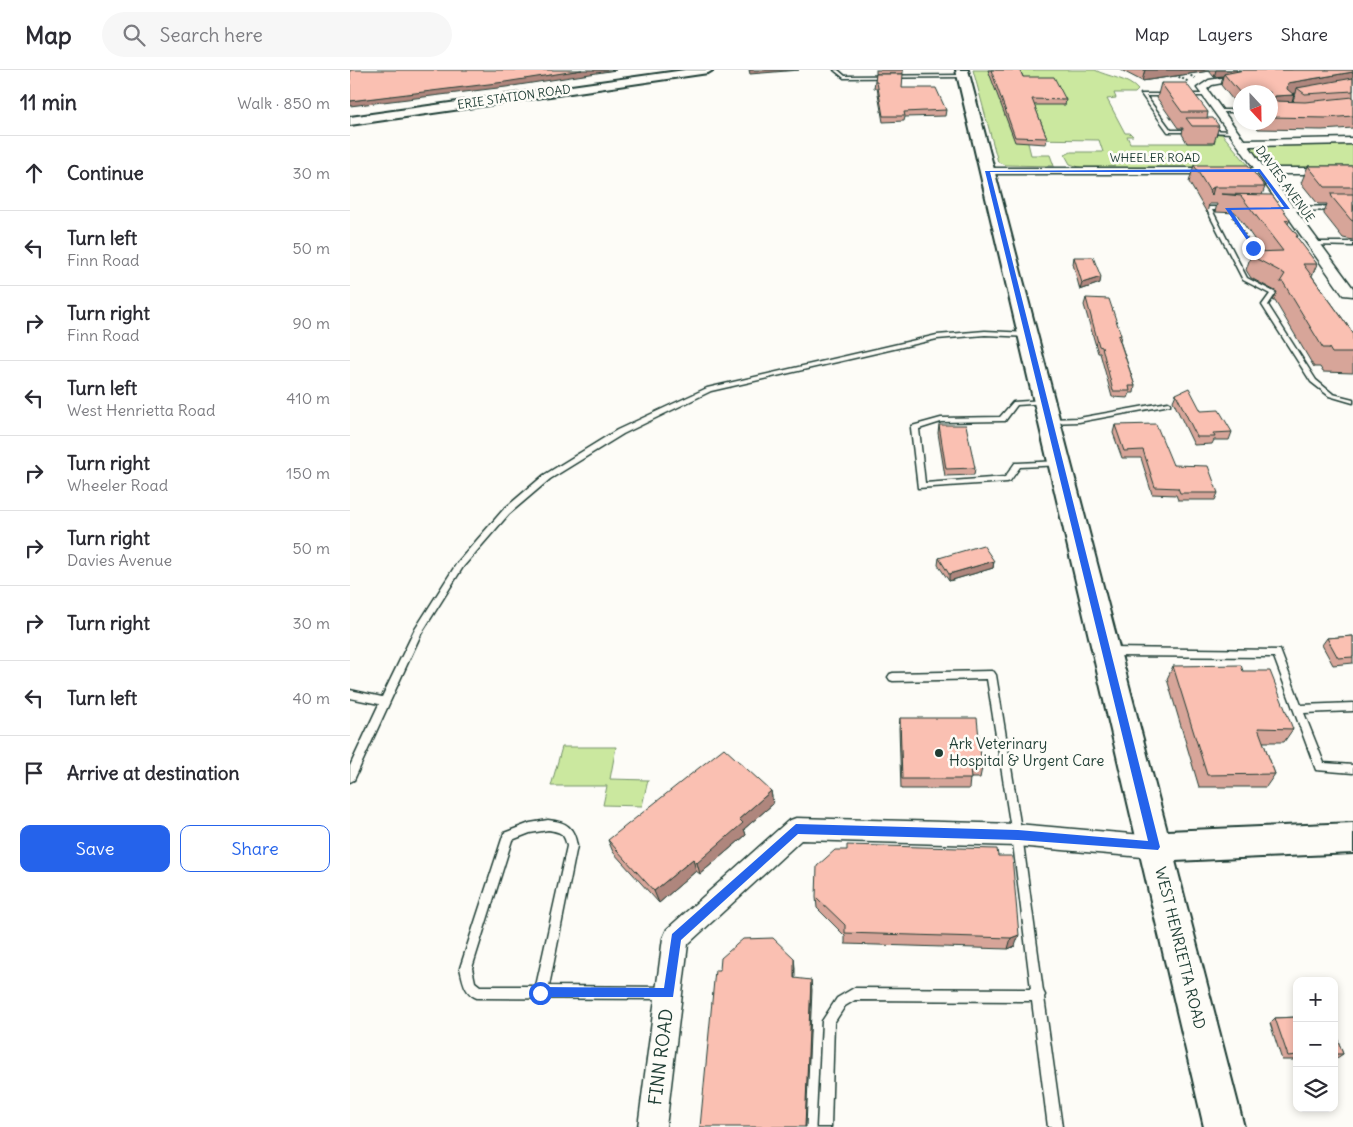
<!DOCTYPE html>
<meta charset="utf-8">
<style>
body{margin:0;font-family:Delius,sans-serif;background:#f7f7f7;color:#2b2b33}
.controls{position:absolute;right:15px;bottom:15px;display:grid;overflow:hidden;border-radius:10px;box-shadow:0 2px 8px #0003}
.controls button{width:45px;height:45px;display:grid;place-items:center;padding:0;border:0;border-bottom:1px solid #e1e1e2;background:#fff;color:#2b2b33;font:25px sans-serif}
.compass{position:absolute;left:883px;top:15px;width:45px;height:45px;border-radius:50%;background:#fff;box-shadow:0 2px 8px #0003;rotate:158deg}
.stop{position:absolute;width:15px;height:15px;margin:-11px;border:4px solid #2563eb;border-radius:50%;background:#fff}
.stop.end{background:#2563eb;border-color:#fff;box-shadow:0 1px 5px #0008}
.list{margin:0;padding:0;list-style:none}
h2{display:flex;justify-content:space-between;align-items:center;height:65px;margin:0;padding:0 20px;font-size:21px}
h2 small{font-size:16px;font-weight:400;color:#7c7c81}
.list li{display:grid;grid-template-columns:32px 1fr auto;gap:15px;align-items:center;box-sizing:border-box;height:75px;padding:0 20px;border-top:1px solid #e1e1e2}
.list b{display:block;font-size:19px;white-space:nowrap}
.list p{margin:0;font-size:16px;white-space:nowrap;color:#7c7c81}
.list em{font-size:16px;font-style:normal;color:#7c7c81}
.actions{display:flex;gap:10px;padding:15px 20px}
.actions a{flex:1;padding:11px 0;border:1px solid #2563eb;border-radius:10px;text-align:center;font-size:18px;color:#2563eb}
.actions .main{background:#2563eb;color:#fff}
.icon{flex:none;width:28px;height:28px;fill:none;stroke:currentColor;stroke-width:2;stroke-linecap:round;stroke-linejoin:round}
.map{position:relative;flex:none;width:1003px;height:1057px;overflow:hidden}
header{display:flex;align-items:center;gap:30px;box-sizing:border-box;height:70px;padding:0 25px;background:#fff;border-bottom:1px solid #e1e1e2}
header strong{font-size:24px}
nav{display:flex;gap:28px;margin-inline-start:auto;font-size:18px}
.search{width:350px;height:45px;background:#f7f7f7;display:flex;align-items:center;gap:12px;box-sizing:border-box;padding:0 18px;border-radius:28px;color:#7c7c81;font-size:19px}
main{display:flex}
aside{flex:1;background:#fff}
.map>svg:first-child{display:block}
.green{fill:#cbe89f;stroke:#75926a}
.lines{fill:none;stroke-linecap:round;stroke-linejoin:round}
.service-casing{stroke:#1f3d34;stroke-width:3}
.minor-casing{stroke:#1f3d34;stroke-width:3}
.tertiary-casing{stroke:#1f3d34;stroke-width:4}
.secondary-casing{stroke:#1f3d34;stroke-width:4}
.path{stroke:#1f3d34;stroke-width:2;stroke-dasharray:2 2;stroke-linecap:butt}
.service{fill:#fdfcf7;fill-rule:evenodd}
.minor{fill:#fdfcf7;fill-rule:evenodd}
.tertiary{fill:#fdfcf7;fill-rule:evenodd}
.secondary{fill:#fdfcf7;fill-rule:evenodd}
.wall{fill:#d7a599;stroke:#1f3d34;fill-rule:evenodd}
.shaded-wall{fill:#af867d;stroke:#1f3d34}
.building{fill:#fac0b2;stroke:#1f3d34}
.route{fill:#2563eb}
.poi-dot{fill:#1f3d34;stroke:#fdfcf7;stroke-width:2}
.labels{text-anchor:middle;stroke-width:5;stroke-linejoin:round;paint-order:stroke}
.far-street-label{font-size:12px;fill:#1f3d34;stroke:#fdfcf7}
.poi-label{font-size:15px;fill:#1f3d34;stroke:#fdfcf7;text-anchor:start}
.street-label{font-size:15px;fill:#1f3d34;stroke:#fdfcf7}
.near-street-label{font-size:18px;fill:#1f3d34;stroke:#fdfcf7}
</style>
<header>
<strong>Map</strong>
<div class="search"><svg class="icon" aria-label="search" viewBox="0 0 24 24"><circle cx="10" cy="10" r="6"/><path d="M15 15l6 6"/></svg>Search here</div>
<nav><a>Map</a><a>Layers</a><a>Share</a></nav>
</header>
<main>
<aside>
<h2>11 min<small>Walk · 850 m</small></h2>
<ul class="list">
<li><svg class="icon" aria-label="ahead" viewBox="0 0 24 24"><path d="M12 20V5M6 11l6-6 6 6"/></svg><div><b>Continue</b></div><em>30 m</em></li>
<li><svg class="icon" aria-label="left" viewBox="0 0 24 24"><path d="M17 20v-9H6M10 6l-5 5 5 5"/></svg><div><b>Turn left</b><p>Finn Road</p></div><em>50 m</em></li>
<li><svg class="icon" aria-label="right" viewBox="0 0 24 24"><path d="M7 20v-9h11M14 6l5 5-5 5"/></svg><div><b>Turn right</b><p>Finn Road</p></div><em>90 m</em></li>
<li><svg class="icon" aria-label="left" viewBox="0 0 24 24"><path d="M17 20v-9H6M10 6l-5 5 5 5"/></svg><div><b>Turn left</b><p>West Henrietta Road</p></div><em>410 m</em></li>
<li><svg class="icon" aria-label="right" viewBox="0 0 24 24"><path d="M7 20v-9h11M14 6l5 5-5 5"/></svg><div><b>Turn right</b><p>Wheeler Road</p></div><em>150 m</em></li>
<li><svg class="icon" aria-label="right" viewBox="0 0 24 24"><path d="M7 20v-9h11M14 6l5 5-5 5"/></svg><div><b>Turn right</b><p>Davies Avenue</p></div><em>50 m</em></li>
<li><svg class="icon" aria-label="right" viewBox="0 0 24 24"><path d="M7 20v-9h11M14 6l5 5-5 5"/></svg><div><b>Turn right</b></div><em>30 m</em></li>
<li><svg class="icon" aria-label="left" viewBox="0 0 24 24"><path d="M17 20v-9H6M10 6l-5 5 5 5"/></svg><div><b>Turn left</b></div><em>40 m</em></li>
<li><svg class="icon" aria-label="arrive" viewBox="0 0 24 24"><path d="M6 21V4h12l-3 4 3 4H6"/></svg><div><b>Arrive at destination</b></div></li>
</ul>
<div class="actions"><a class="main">Save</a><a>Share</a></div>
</aside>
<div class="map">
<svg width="1003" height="1057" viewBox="0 0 1003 1057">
<rect width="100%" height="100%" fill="#fdfcf7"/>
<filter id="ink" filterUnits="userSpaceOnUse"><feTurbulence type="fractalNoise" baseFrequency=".02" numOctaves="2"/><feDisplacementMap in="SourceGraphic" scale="10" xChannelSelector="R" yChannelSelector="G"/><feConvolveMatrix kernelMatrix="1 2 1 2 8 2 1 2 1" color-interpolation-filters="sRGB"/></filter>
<g filter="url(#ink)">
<g class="green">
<path d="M623 0H745C758 7 778 8 788 20L785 23H764L766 28 757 29 775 63H780L783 66H777L780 73H863L853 63 872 64 899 96 893 98H732L720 94 715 85 721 82H753L749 70 677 69 681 85H700L704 96 655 95 648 92Z"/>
<polygon points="906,74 1003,74 1003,98 923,98 915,95 900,77"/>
<polygon points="212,677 266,677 260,709 298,710 292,736 253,735 257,716 201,716"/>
</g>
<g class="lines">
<defs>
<g id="service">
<polygon points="484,0 488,0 495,6 614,5 616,6 614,7 494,8"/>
<polygon points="791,24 822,24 820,26 796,26 821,60 843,60 845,61 845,62 818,62"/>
<polygon points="833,24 855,24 857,25 855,26 831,26"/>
<polygon points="867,40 891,40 891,42 865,42"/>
<polygon points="856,60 883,61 885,62 883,63 854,62 854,61"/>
<polygon points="1003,136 1003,140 933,141 930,139 933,137"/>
<polygon points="857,137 879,137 880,138 877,140 862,140 897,208 926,223 918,235 966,310 983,324 1003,329 1003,333 979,326 961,312 912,235 920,224 893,210 856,138"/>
<polygon points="963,172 1003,172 1003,176 961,175 960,174"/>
<polygon points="635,261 678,263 681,265 678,267 635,265 587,269 361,321 273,364 200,409 159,444 113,497 71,564 4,710 0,712 0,696 29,634 0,628 0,620 32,627 64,561 107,493 153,440 194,405 267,360 357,318 587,265"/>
<polygon points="694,330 698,332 696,333 667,335 655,351 652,351 591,352 569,359 575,413 655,407 665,393 668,393 710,391 713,391 714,393 713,395 670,397 660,411 657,412 568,418 561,358 562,356 591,348 650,347 663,332"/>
<polygon points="818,332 820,333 820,335 729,352 699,353 695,351 699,349 729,348"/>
<polygon points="759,578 930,580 951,635 1003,633 1003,641 954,643 974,693 1003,695 1003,703 966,700 924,587 759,586 756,585 754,582 756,579"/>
<polygon points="641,601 644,602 646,605 672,765 693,921 695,925 694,927 712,1057 698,1057 682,931 505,930 495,936 484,953 481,1057 467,1057 472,951 487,928 504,918 681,919 662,765 637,609 543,611 540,610 538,607 540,604 543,603"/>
<path d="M198 750C217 752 224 757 227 776L199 916 316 917 320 919 322 923 320 927 316 929 127 928C114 923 113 910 110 898L154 763 180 753ZM198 760C211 762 214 763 217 776L186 916H130L125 912 122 898 162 770 180 763Z"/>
</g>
<g id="minor">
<polygon points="921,0 941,0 862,15 857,19 894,70 1003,68 1003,74 899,76 914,98 1003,98 1003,104 919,104 1003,218 1003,226 993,225 908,104 637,104 632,101 637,98 904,98 847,18 859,10"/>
<polygon points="446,748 667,754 804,766 812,769 816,777 812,785 804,788 667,776 451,770 338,874 316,1057 288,1057 313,868 317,859 438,751"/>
</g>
<polygon id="tertiary" points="335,0 363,0 358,3 0,55 0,47"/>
<polygon id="secondary" points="606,0 618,0 817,761 1003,753 1003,783 825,791 894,1057 854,1057"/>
</defs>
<use href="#service" class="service-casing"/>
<use href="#minor" class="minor-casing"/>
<use href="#tertiary" class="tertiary-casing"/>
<use href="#secondary" class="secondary-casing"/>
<g class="path">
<polyline points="830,0 845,8"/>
<polyline points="825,5 839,12"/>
<polyline points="883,147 903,177"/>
<polyline points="892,178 903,178 907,184"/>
</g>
<use href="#service" class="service"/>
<use href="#minor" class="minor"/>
<use href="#tertiary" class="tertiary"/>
<use href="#secondary" class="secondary"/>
</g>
<g class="wall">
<rect x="526" y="0" width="27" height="4"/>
<polygon points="638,0 670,0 673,7 716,30 715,35 684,35 697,68 696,74 665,72"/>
<path d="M771 0H887L886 1H890L888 0H1003V58L972 60 908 59 902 52H920V22H890V39L871 15 873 6 864 7 859 1 792 11ZM946 23 943 30 945 32H942L944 25 943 24Z"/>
<polygon points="526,4 552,18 596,40 595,46 555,47 554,51 533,52 527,18 524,18"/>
<polygon points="811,13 858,42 857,48 869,56 864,73 837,73 832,64 833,58 828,58 807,28"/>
<polygon points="844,95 915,117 912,125 940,149 938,154 948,166 947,168 967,194 962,206 1003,263 1003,303 973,302 970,297 964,297 925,231 923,231 927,222 901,208 896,200 902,182 913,182 886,143 865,142 867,134 859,134 857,143 839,112"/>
<polygon points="958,96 1003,96 1003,170 993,168 974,144 974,142 977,134 968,134 951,113"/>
<polygon points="724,187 750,213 730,220 723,194"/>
<polygon points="736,228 771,265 770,271 785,316 784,323 780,323 778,328 762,327 750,283 748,283 734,235"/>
<polygon points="826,324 851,341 882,362 879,370 864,370 862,374 844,375 823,331"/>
<polygon points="589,355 625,398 624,405 595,406 588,363"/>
<polygon points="765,355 823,395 868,423 865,430 828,430 826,425 802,424 791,388 772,388 763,363"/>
<polygon points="589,488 644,491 643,498 599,511 588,495"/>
<polygon points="1003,566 1003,593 983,595 972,575 977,568"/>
<polygon points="823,596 943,659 934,672 913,672 925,704 916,717 849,717 817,609"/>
<polygon points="550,648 632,698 630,708 620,708 619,719 551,719 549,658"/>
<polygon points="421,721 423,734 394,759 396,765 350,804 346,801 309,833 263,782 258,770"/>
<polygon points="648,786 665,876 658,879 495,874 495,866 467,838 466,827"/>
<polygon points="947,947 947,990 932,990 920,953 925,948"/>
<polygon points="984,960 993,984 987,988 984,988"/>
</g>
<g class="shaded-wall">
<polygon points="232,0 266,0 156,17 0,36 0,31"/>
<polygon points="399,0 449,0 400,4"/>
<polygon points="795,0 859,0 859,1 792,11"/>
<polygon points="866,0 887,0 886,4 874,4 873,6 864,7"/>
<polygon points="1003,2 1003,12 947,18 946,23 934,25 938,13"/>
<polygon points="944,25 940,37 921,38 925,26"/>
<polygon points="864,117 862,125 859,120"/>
<polygon points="751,207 750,213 730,220 732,213"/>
<polygon points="644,491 643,498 599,511 599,504"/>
<polygon points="421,721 423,734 394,759 396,765 350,804 347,793 389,749"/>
<polygon points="343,789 346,801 309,833 304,821"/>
<polygon points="669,865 665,876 658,879 661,868"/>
<polygon points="444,888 445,898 445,918 444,908"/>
<polygon points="461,910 462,920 456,1057 455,1057"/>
</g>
<g class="building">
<polygon points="0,0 232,0 155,12 0,31"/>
<polygon points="641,0 670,0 673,7 704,7 716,30 682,29 697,68 665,67"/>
<polygon points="894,0 1003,0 1003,2 938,13 937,19 944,25 925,26 924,31 955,32 1003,27 1003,46 976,48 920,47 920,22 890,23 874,4"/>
<polygon points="526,4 553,4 552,18 586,18 596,40 554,42 555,46 533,46 527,12 525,12"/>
<polygon points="1003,8 1003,21 955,24 947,18"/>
<polygon points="811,13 836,13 858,42 832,42"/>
<polygon points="836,48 863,48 869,56 842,56"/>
<polygon points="844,95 898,95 915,117 864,117 859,120 862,125"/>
<polygon points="958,96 1003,96 1003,117 975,117"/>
<polygon points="871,124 922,125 940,149 935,150 948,166 946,166 967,194 953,194 1003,263 1003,283 982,283 979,278 973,278 933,212 930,212 935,204 907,189 902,182 933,181 891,126"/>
<polygon points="981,124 1003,124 1003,151 1001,150 982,127"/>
<polygon points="724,187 743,187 751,207 732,213"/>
<polygon points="736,228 759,229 771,265 768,266 785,316 779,316 780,321 763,321 752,277 749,276"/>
<polygon points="839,318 851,341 869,340 882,362 863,363 865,367 847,367 826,324"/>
<polygon points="806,354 823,395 858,396 868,423 830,423 828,418 805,417 793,380 774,381 765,355"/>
<polygon points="589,355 616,355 625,398 596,399"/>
<polygon points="633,475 644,491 599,504 589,488"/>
<polygon points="1003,566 1003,587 988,588 977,568"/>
<polygon points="891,595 893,601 920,601 943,659 908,658 925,704 857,705 823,596"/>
<polygon points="550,648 627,648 632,698 620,698 621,709 552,709"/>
<polygon points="374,678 421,721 389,749 393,753 347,793 343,789 304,821 258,770"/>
<polygon points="497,775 647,779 648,786 662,786 669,865 661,868 495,863 495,855 466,827 467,796 485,780 497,780"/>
<polygon points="423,868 444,888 444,908 461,910 455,1057 350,1057 365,900 370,900 371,888 393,869"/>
<polygon points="947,947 947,985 938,986 925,948"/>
<polygon points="984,960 993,984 984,984"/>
</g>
</g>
<polygon class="route" points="910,99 940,139 881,140 906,178 903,179 875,138 934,137 909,102 640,102 810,777 808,780 668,770 448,764 331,870 323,927 186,927 185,923 190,917 314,918 322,864 446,754 668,760 798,771 635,101"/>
<circle class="poi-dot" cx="589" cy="683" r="5"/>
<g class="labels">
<g class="far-street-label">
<text transform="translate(164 27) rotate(-8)" y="4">ERIE STATION ROAD</text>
<text x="805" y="92">WHEELER ROAD</text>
<text transform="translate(935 114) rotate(54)" y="4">DAVIES AVENUE</text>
</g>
<g class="poi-label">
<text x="599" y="679">Ark Veterinary<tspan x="599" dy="17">Hospital &amp; Urgent Care</tspan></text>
</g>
<g class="street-label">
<text transform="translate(830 878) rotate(76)" y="5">WEST HENRIETTA ROAD</text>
</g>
<g class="near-street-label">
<text transform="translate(311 987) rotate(-83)" y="6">FINN ROAD</text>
</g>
</g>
</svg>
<div class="controls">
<button>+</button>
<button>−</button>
<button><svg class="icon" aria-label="layers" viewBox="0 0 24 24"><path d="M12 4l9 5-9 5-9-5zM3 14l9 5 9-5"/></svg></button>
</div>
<svg class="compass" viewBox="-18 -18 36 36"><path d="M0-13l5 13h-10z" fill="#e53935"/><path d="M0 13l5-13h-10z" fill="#7c7c81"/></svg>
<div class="stop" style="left:190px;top:923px"></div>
<div class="stop end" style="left:903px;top:178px"></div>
</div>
</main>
